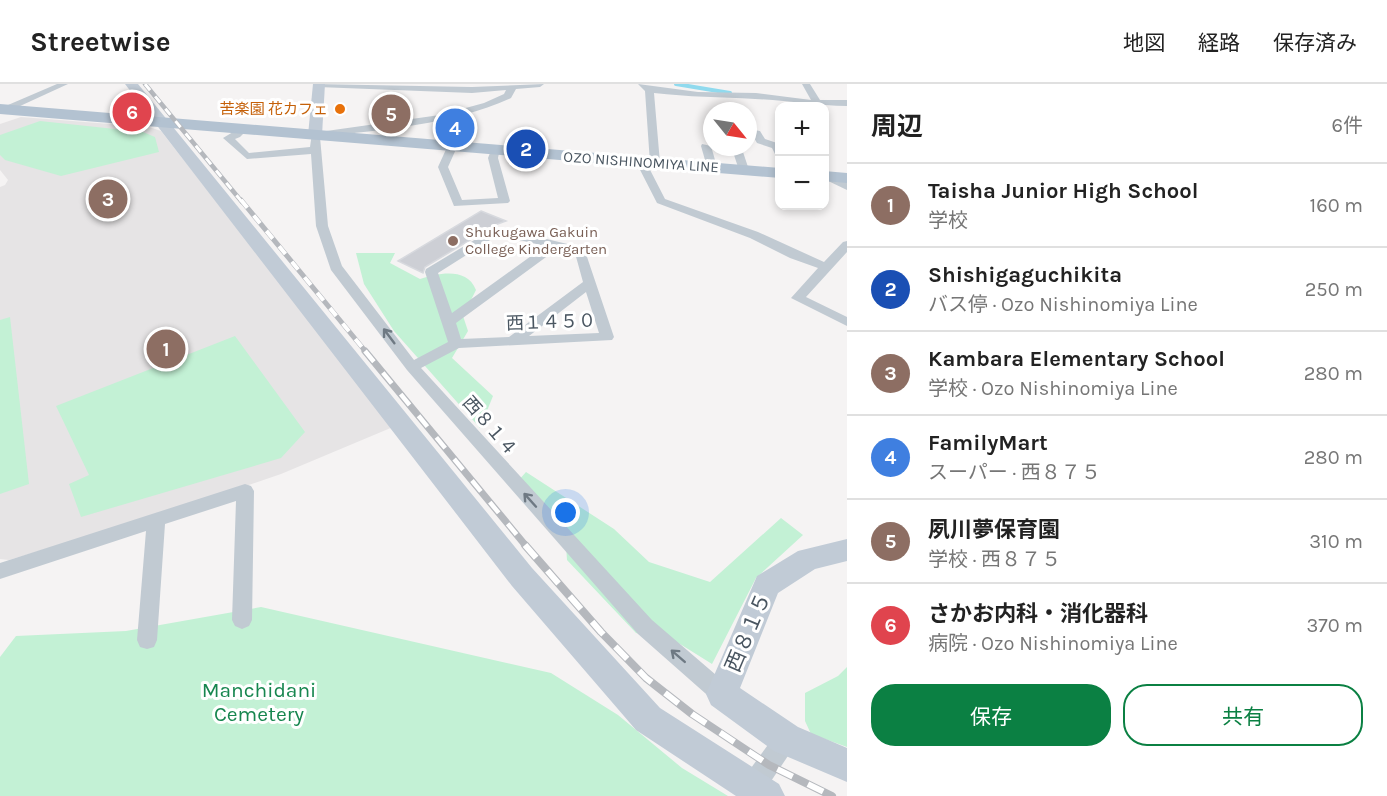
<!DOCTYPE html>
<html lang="ja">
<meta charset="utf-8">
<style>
body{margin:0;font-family:Karla,"Noto Sans JP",sans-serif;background:#f6f6f6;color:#222}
.controls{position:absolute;right:18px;top:18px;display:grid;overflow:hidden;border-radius:12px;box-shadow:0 3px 9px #0003}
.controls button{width:54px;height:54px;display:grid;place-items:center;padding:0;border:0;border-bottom:2px solid #e0e0e0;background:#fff;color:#222;font:30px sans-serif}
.compass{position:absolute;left:703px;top:18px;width:54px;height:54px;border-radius:50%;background:#fff;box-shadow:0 3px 9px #0003;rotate:120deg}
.you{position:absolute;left:566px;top:429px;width:21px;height:21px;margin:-15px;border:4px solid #fff;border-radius:50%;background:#1a73e8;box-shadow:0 0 0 9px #1a73e833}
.badge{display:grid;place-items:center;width:39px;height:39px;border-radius:50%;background:#0b8043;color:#fff;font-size:20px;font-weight:700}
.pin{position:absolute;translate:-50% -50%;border:3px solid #fff;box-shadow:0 2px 6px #0006}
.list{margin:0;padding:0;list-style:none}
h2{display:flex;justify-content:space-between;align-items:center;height:78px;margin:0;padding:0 24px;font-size:26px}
h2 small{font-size:20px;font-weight:400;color:#767676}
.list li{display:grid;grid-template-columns:39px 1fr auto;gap:18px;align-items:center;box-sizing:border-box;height:84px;padding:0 24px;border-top:2px solid #e0e0e0}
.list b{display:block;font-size:22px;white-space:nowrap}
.list p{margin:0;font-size:20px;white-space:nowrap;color:#767676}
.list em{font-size:20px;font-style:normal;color:#767676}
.actions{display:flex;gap:12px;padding:18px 24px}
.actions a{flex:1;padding:14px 0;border:2px solid #0b8043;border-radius:24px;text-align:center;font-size:21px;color:#0b8043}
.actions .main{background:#0b8043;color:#fff}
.map{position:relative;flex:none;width:847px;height:712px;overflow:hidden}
header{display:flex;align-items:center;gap:36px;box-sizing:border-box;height:84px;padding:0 30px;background:#fff;border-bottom:2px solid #e0e0e0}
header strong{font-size:28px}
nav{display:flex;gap:33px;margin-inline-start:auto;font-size:21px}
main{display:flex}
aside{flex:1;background:#fff}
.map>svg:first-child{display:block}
.education{fill:#e6e4e5}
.green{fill:#c3f1d5}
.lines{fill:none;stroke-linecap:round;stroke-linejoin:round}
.stream{stroke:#90daee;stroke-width:4}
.building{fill:#cdcfd5;stroke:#d7d9de;stroke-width:1.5}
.street{fill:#c1cad2;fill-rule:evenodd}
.secondary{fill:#c1cbd6;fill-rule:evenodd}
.primary{fill:#b3c2d1;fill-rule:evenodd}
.rail-far3-casing{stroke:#b5b8bd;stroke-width:4.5}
.rail-far2-casing{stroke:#b5b8bd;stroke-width:5}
.rail-far1-casing{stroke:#b5b8bd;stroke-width:7}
.rail-casing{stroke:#b5b8bd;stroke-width:8}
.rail-far3{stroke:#fff;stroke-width:3;stroke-dasharray:8;stroke-linecap:butt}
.rail-far2{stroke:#fff;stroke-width:4;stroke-dasharray:10;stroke-linecap:butt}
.rail-far1{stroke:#fff;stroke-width:4.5;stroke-dasharray:14;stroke-linecap:butt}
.rail{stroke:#fff;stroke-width:6;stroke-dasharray:17;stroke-linecap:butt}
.oneway{stroke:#6e7983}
.food-dot{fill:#e8710a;stroke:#fff;stroke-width:2}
.education-dot{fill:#8d6e63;stroke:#fff;stroke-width:2}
.labels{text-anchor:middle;stroke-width:6;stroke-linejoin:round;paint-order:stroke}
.far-food-label{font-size:15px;fill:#c56008;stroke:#fff;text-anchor:end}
.far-street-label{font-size:15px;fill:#4a5661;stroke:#fff}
.far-education-label{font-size:15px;fill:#785e54;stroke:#fff;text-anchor:start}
.street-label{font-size:18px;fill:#4a5661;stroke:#fff}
.near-street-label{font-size:21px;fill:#4a5661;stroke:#fff}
.near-park-label{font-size:21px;fill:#17864f;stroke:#fff}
</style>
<header>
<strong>Streetwise</strong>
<nav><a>地図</a><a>経路</a><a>保存済み</a></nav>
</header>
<main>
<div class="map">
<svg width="847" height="712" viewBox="0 0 847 712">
<rect width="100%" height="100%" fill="#f5f3f3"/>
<polygon class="education" points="21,33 149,43 161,47 393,343 281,390 181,424 9,476 0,475 0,103 5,101 8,96 0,86 0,40"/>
<g class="green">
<polygon points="40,37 143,48 155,53 159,68 61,92 5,76 0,71 0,51"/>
<path d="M356 169H395L390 179 420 195C439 189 467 183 476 206L463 232 468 247 452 274 493 312 480 344 394 247 364 200Z"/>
<polygon points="10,233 29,400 0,410 0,236"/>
<polygon points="235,252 305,348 281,374 81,433 69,400 89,391 56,322"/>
<polygon points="526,388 614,445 649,478 710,498 781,434 803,451 756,494 712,580 680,560 636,549 567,476 565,446 518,397"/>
<polygon points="261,523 551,589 618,631 682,684 728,712 0,712 0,573 16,552 126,547"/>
<polygon points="847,583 847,663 811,650 805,637 805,609 838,592"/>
</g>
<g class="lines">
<polyline class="stream" points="676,0 730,9"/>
</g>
<polygon class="building" points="481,127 506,137 495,141 425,183 423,189 398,177"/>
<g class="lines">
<g class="street">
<polygon points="57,0 68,0 7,28 0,27 1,24"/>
<path d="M314 0 472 3 544 0 540 3 516 5 511 14C451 41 385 45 320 53L328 142 342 182 414 276 448 258 425 188 426 185 496 143 584 164 614 253 612 256 459 264 421 284 652 536 730 603 733 610 730 617 722 621 714 617 638 550 407 286 331 186 316 142 311 70 247 75 223 54 243 42 248 45 240 53 235 55 249 69 310 63 312 49 440 31 484 19 504 10 506 6 472 9 318 3ZM498 151 545 162 452 229 438 189ZM557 165 575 169 583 198 509 253 461 255 456 239ZM586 208 599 249 529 252Z"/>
<path d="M638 0 698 8 756 9 811 16 802 0H810L820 16H847V22C816 22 786 16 755 15 721 13 688 13 654 9L660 79 655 82 650 79 645 7Z"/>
<polygon points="748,45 760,47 765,55 780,60 780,73 776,72 772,64 757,59 753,52 748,51"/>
<polygon points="702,60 711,62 717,83 716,85 708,85 707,83 701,62"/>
<polygon points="448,61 457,63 448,83 462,116 498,114 488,74 492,64 500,64 498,74 510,117 508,119 454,122 438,83"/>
<polygon points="733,63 742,65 749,86 748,88 740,88 739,86 732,65"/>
<polygon points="641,75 646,78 665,115 758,148 824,178 843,158 847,157 847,168 806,213 847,233 847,242 791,214 818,184 790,174 750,154 657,119 636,78"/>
<polygon points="824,87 847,98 847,106 824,95"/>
<polygon points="245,400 251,402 254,407 252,536 249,542 242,545 235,542 232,536 236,417 165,440 157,556 154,563 147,565 140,563 137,556 146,447 0,495 0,479"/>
<polygon points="786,643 794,647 798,655 794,663 761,712 743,712 740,704 743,695 778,647"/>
</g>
<g class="secondary">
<polygon points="125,0 138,0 532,484 660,624 779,700 785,712 736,712 636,646 512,502"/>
<polygon points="313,0 325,0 322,51 315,55 308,51"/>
<polygon points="847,455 847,477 815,485 778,509 740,604 798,643 847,664 847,698 774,667 711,621 706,610 757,492 798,467"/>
</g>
<g class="primary">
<polygon points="0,20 780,84 780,94 0,30"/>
<polygon points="824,87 847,89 847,99 824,97"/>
</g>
<defs>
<polyline id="rail-far3" points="145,0 242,118"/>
<polyline id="rail-far2" points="241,116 366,268"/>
<polyline id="rail-far1" points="365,267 526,462"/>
<polyline id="rail" points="525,461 601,548 646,594 692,630 769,681 832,712"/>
</defs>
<use href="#rail-far3" class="rail-far3-casing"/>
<use href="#rail-far2" class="rail-far2-casing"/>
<use href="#rail-far1" class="rail-far1-casing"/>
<use href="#rail" class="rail-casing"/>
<use href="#rail-far3" class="rail-far3"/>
<use href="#rail-far2" class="rail-far2"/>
<use href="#rail-far1" class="rail-far1"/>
<use href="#rail" class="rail"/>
</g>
<defs><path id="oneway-shaft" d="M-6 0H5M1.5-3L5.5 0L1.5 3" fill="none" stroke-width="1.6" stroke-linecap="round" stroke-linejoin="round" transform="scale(1.5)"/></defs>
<g class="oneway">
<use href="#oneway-shaft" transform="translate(389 252) rotate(-127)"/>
<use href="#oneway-shaft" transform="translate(530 416) rotate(-132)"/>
<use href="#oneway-shaft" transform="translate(678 572) rotate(-139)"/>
</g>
<circle class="food-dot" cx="340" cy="25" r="6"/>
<circle class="education-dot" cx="453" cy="157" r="6"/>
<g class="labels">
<g class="far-food-label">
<text x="328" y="30">苦楽園 花カフェ</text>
</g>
<g class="far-street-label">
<text transform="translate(641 78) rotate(4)" y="5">OZO NISHINOMIYA LINE</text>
</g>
<g class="far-education-label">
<text x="465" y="153">Shukugawa Gakuin<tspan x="465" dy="17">College Kindergarten</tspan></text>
</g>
<g class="street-label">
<text transform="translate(551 238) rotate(-2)" y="6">西１４５０</text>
<text transform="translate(490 342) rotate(49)" y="6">西８１４</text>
</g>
<g class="near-street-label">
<text transform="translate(748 548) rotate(-67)" y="7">西８１５</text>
</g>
<g class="near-park-label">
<text x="259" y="613">Manchidani<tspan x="259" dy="24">Cemetery</tspan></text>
</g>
</g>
</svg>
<div class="controls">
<button>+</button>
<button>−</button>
</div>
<svg class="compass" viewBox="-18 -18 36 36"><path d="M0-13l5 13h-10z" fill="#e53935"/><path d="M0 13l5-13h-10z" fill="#767676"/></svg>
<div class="you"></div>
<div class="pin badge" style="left:166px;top:265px;background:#8d6e63">1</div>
<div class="pin badge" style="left:526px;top:65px;background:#1a4fb4">2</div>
<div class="pin badge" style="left:108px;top:115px;background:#8d6e63">3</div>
<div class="pin badge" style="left:455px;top:44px;background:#3f7fe0">4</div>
<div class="pin badge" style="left:391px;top:30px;background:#8d6e63">5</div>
<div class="pin badge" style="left:132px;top:28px;background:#e0444e">6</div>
</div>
<aside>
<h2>周辺<small>6件</small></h2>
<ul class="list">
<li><span class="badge" style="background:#8d6e63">1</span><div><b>Taisha Junior High School</b><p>学校</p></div><em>160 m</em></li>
<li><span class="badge" style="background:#1a4fb4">2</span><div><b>Shishigaguchikita</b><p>バス停 · Ozo Nishinomiya Line</p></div><em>250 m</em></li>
<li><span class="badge" style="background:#8d6e63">3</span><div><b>Kambara Elementary School</b><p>学校 · Ozo Nishinomiya Line</p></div><em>280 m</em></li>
<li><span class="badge" style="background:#3f7fe0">4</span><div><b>FamilyMart</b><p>スーパー · 西８７５</p></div><em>280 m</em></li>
<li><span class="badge" style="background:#8d6e63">5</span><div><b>夙川夢保育園</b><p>学校 · 西８７５</p></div><em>310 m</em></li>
<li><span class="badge" style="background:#e0444e">6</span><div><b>さかお内科・消化器科</b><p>病院 · Ozo Nishinomiya Line</p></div><em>370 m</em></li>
</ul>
<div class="actions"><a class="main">保存</a><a>共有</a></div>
</aside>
</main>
